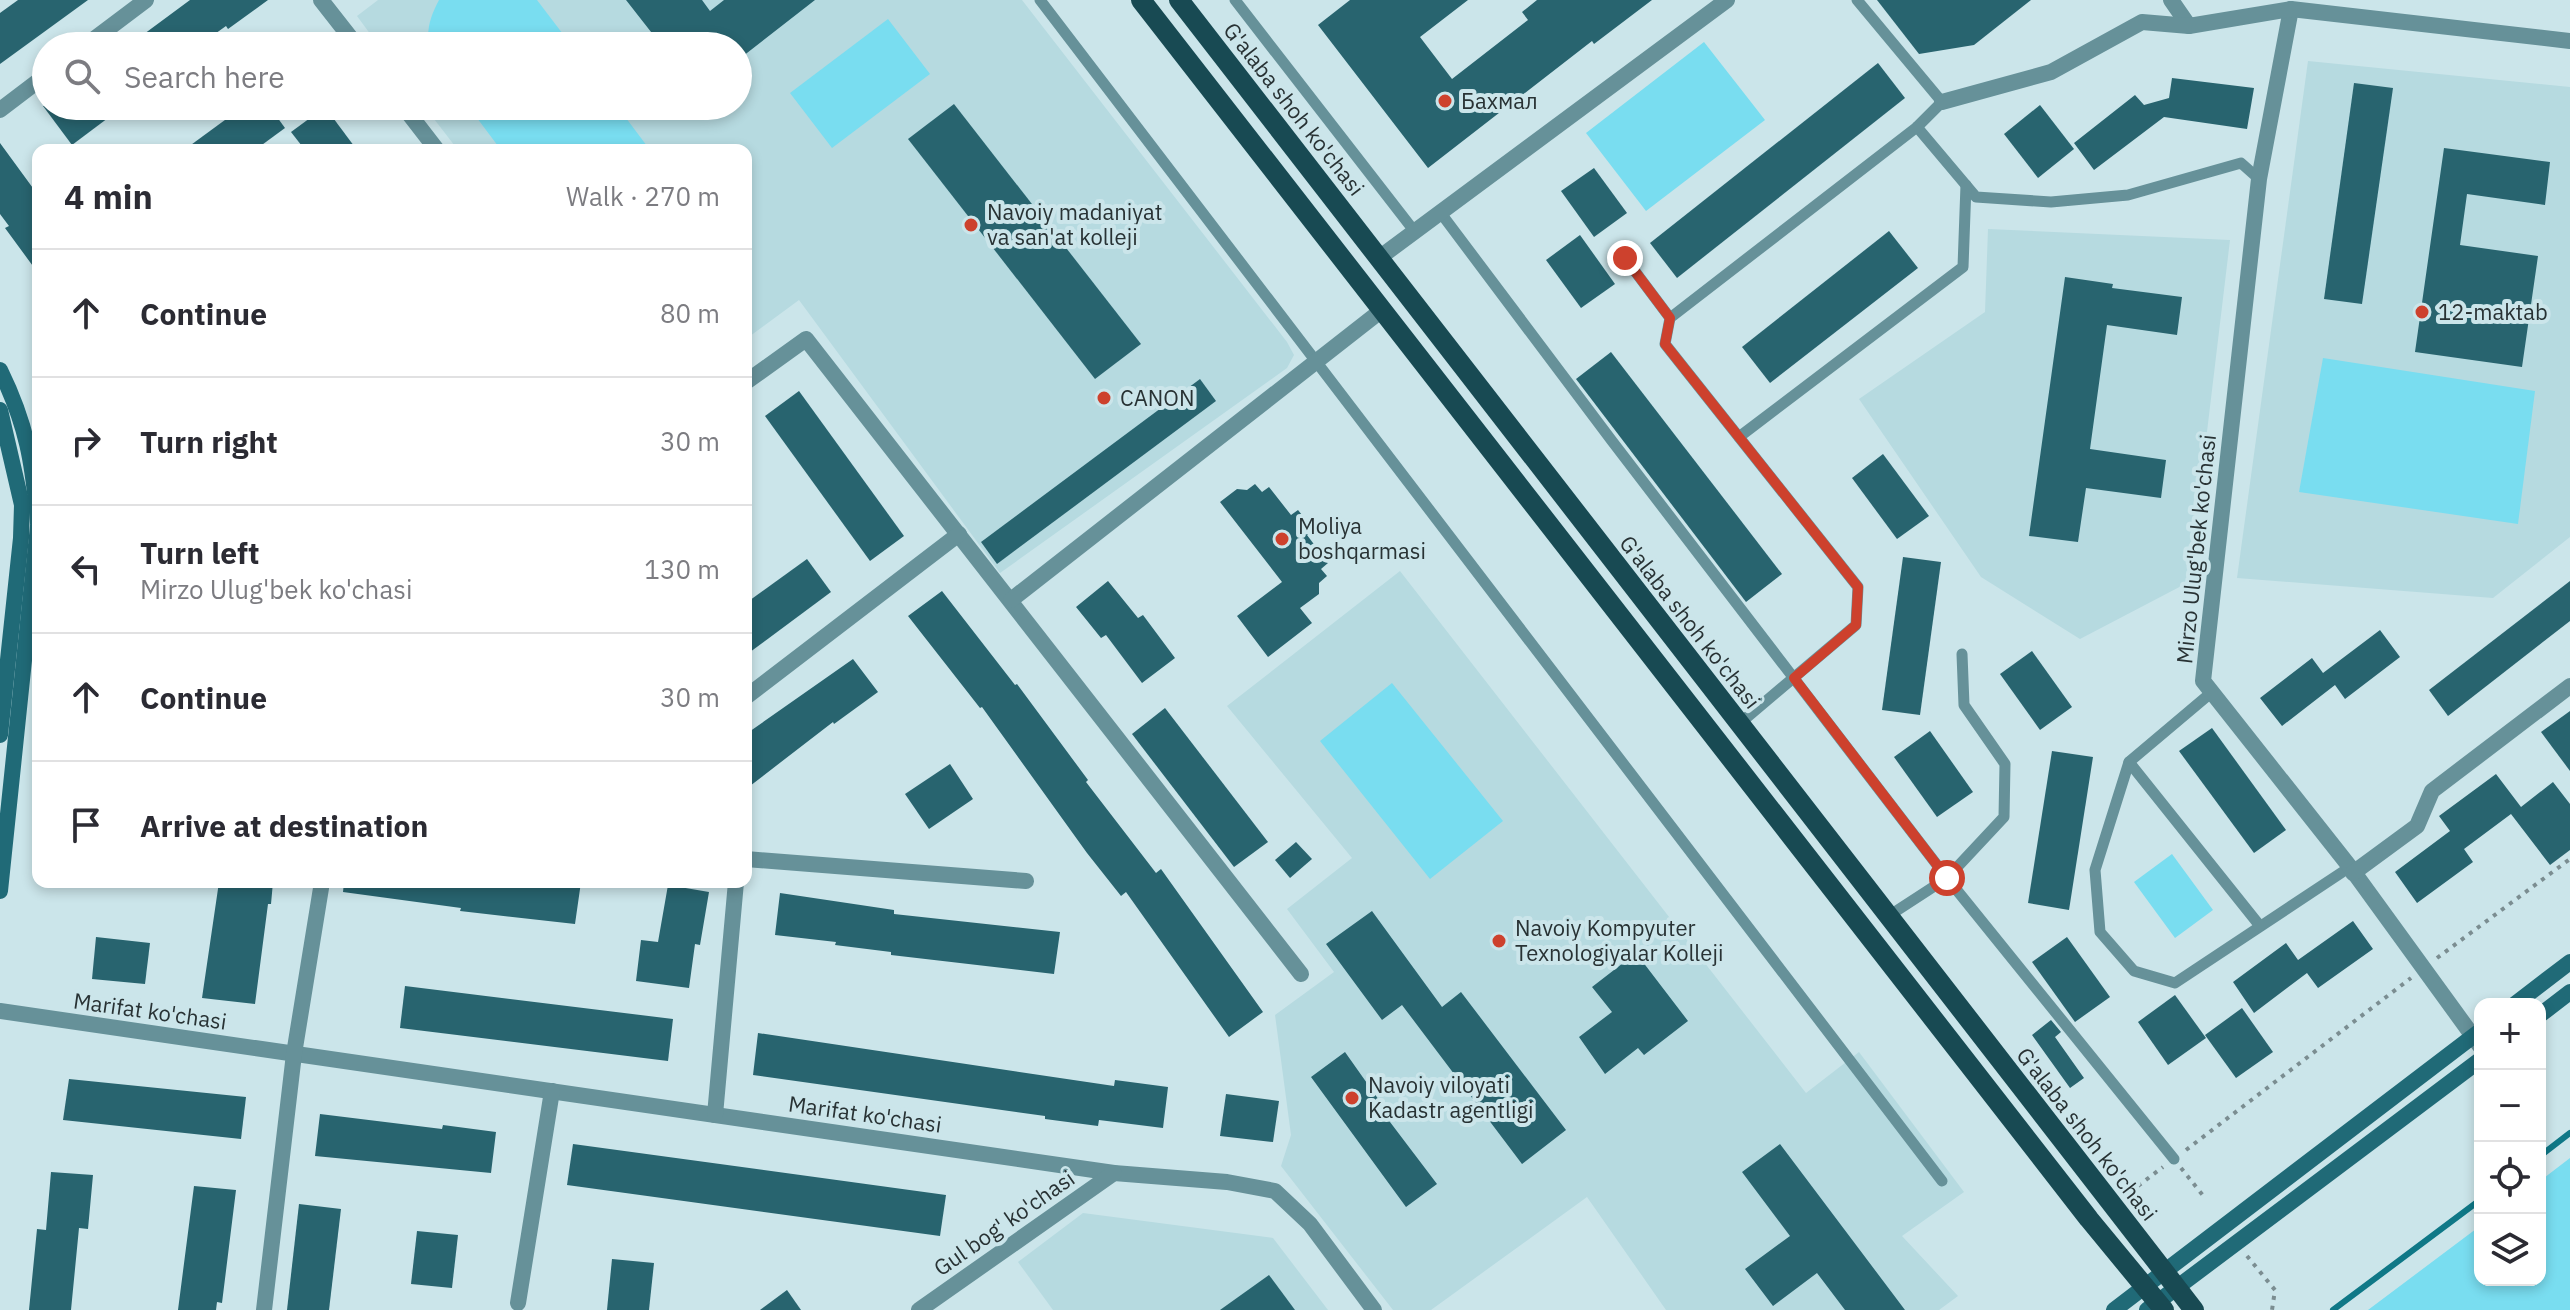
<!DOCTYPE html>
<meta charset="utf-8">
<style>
body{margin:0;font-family:"IBM Plex Sans",sans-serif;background:#f2f2f3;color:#2b2b33}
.controls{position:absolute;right:24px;bottom:24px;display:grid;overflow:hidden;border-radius:16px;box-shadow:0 4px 12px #0003}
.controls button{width:72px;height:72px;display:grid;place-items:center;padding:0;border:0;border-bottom:2px solid #e1e1e2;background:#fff;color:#2b2b33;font:40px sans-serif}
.stop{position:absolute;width:24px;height:24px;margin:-18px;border:6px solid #cd412d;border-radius:50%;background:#fff}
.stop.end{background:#cd412d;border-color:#fff;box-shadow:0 2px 8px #0008}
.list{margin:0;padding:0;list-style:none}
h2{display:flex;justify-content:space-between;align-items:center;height:104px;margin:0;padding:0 32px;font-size:34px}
h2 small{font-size:26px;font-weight:400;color:#7c7c81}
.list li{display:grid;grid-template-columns:52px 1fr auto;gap:24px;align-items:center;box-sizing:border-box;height:128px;padding:0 32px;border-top:2px solid #e1e1e2}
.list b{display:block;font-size:30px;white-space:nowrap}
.list p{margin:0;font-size:26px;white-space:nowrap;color:#7c7c81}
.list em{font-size:26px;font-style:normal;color:#7c7c81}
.icon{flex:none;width:44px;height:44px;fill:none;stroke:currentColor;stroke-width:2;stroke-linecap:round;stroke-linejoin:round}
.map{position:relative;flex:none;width:2570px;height:1310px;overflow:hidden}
.search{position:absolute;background:#fff;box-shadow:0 4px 12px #0003;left:32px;top:32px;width:720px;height:88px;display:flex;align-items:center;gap:20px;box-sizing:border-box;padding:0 28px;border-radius:44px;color:#7c7c81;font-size:30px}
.panel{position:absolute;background:#fff;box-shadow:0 4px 12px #0003;left:32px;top:144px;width:720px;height:744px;border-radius:16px}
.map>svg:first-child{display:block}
.built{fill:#b6dae0}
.green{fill:#79ddf0}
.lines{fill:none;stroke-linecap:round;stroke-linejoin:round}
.stream{stroke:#0f7887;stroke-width:6}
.building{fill:#28646f}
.path{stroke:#7b8d91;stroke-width:4;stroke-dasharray:4 6;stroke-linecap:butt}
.lane{stroke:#669199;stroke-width:11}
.street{stroke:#669199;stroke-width:16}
.secondary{stroke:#206a77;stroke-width:16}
.primary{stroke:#184a53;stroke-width:20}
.route{stroke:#cd412d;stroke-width:10}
.poi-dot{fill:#cd412d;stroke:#cbe5ea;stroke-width:3}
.labels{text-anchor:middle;stroke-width:8;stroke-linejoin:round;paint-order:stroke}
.poi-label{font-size:22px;fill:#283234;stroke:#cbe5ea;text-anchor:start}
.street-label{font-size:22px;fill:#283234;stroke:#cbe5ea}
</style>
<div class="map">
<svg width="2570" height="1310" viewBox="0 0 2570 1310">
<rect width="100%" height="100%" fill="#cbe5ea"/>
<g class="built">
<polygon points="378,0 1022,0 1287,342 1294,355 1287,368 1000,573 799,300 746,339 746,150 458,150 424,106 738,106 738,46 379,46 357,16"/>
<polygon points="2308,61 2570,87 2570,537 2493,598 2237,578"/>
<polygon points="1988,229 2230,240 2189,582 2080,639 1981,577 1859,399 1985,312"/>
<polygon points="1400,571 1806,1093 1859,1052 1964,1192 1902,1236 1958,1296 1939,1310 1666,1310 1587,1197 1431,1310 1393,1310 1281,1166 1291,1135 1275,1015 1334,972 1287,909 1352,858 1227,706"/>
<polygon points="1083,1213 1273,1238 1328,1310 1053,1310 1018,1262"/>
</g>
<g class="green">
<path d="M439 0H537L572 46H429C426 29 431 15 439 0Z"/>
<polygon points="888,19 930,74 832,148 790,93"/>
<polygon points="1704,42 1765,120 1646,211 1586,133"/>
<polygon points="468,106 617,106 650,150 501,150"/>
<polygon points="2323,358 2535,391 2518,524 2299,492"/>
<polygon points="1392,683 1503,821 1430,879 1320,741"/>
<polygon points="2172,854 2213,910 2175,938 2134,882"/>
<polygon points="2570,1158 2570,1310 2368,1310 2480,1226 2480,1280 2540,1280 2540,1181"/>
</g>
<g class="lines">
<g class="stream">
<polyline points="2540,1156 2570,1133"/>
<polyline points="2333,1310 2480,1200"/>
</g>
</g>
<g class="building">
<polygon points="18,0 88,0 0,64 0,13"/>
<polygon points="190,0 268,0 228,29 226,26 198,46 153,46 144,34"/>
<polygon points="626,0 702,0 710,11 724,0 815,0 738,60 738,46 662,46"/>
<polygon points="1350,0 1468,0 1420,37 1452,79 1528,20 1522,12 1537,0 1652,0 1594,44 1592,41 1428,168 1318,25"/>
<polygon points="1877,0 2031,0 1974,45 1919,54"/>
<polygon points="1878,63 1905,98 1677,278 1650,243"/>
<polygon points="2172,78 2254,88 2247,129 2164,117 2094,170 2074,143 2135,95 2144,105 2169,98"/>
<polygon points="2354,83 2393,88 2362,304 2324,299"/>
<polygon points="954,104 1141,344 1095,379 908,139"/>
<polygon points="2040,105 2074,149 2038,178 2004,134"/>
<polygon points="43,106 124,106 72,145"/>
<polygon points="244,106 269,106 285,128 255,150 184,150"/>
<polygon points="325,107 357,150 305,150 291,132"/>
<polygon points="0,143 38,195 38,273 5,228 9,226 0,214"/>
<polygon points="2444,148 2550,162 2545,205 2467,194 2460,245 2538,256 2522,367 2415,352"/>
<polygon points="1594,168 1627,213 1594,237 1561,191"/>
<polygon points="1889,231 1918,268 1770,383 1742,347"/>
<polygon points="1580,235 1615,284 1581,308 1546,260"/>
<polygon points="2065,277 2113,284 2112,288 2182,297 2177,335 2107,325 2090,449 2166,460 2161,498 2086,488 2078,542 2029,536"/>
<polygon points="1611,352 1782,574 1746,602 1576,379"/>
<polygon points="1200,379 1216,401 997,564 981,542"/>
<polygon points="799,391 904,536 870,561 765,416"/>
<polygon points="1883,454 1929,516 1897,539 1852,478"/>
<polygon points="1255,484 1262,492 1269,487 1291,515 1298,510 1314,530 1307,535 1328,563 1321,569 1327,576 1319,583 1319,594 1300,608 1312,623 1268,657 1237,616 1282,582 1220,502 1237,489 1247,490"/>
<polygon points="1903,557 1941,562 1920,715 1882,710"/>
<polygon points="807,559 831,592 746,655 746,603"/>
<polygon points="1108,581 1138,618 1143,615 1175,658 1142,683 1106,635 1101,638 1076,607"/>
<polygon points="2570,581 2570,621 2448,716 2429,690"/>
<polygon points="942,591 1015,685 1017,684 1088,780 1086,782 1156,873 1161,869 1263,1012 1229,1037 1126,892 1121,896 1087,853 982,707 980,708 908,616"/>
<polygon points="2380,630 2400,657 2345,699 2335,685 2282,726 2260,698 2312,658 2323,673"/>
<polygon points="2032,651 2072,707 2040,730 2000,674"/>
<polygon points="853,659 878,692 834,724 833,722 746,789 746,734"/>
<polygon points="1165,708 1268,842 1234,867 1132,734"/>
<polygon points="2570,711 2570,771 2541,732"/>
<polygon points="2212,728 2286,830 2254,853 2179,751"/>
<polygon points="1930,731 1973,792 1937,817 1894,757"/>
<polygon points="2052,751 2093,757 2069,910 2028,903"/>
<polygon points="950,764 973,799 929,829 905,794"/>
<polygon points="2496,774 2521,807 2553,782 2570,804 2570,850 2550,865 2511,814 2464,849 2473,862 2417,903 2395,872 2450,831 2439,816"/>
<polygon points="1296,842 1312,859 1290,878 1275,860"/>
<polygon points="219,882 273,882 271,904 268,904 255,1004 202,998"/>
<polygon points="344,882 581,882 575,924 460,911 461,908 343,892"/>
<polygon points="668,885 709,892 700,945 695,944 689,988 636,981 641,940 658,942"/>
<polygon points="780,893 894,910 894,914 1060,932 1054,974 891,955 891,952 835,945 836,942 775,935"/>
<polygon points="1372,911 1442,1007 1461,992 1566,1130 1522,1164 1402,1005 1382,1020 1326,944"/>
<polygon points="2353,921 2373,949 2318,988 2307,973 2254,1013 2233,982 2286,943 2298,960"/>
<polygon points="96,937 150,943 145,984 92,979"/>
<polygon points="2067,937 2110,997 2075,1022 2032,962"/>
<polygon points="1636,953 1688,1021 1644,1055 1638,1048 1605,1074 1579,1037 1612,1012 1592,987"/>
<polygon points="405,986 673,1019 668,1061 400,1028"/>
<polygon points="2175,995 2206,1038 2168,1065 2138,1022"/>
<polygon points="2242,1008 2273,1052 2236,1078 2205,1035"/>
<polygon points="2051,1020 2061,1032 2055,1037 2084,1078 2070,1088 2032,1035"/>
<polygon points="758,1033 1114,1086 1115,1080 1168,1087 1163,1128 1099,1120 1098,1126 1045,1119 1045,1116 753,1075"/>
<polygon points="1345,1052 1393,1120 1390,1122 1437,1184 1406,1207 1311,1077"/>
<polygon points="69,1079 246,1097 241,1139 63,1120"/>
<polygon points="1226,1094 1279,1101 1273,1142 1220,1136"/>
<polygon points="320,1114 442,1129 443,1125 496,1132 491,1173 315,1156"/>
<polygon points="573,1144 946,1195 940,1236 567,1185"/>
<polygon points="1780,1144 1905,1310 1845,1310 1817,1273 1773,1306 1745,1269 1790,1236 1742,1172"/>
<polygon points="51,1172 93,1175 88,1229 79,1228 71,1310 29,1310 37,1229 46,1230"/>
<polygon points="194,1186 236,1190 222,1303 217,1302 216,1310 178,1310"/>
<polygon points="299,1204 341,1209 329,1310 287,1310"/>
<polygon points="417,1231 458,1235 452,1288 411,1284"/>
<polygon points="612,1259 654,1263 649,1310 607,1310"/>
<polygon points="1269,1275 1295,1310 1220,1310"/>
<polygon points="787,1290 801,1310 760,1310"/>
</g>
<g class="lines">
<g class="path">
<polyline points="2437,958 2570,859"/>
<polyline points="2186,1150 2411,978"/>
<polyline points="2181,1168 2205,1198"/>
<polyline points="2130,1192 2163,1167"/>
<polyline points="2247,1256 2275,1290 2272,1310"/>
</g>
<g class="lane">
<polyline points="1040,0 1942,1181"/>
<polyline points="1235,0 1415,232"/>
<polyline points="1917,127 1976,197 2051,202 2128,195 2241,163 2259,179"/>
<polyline points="1440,212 1612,441 1947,878 2174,1159"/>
<polyline points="1625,258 1670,318"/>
<polyline points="1739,437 1963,267 1966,185"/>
<polyline points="2212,692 2129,762 2095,870 2100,932 2134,971 2175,983 2350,867"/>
<polyline points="1739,724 1856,625 1858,587 1665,344 1670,318 1917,127 1942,102 1857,0"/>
<polyline points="2129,762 2260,926"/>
<polyline points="1887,917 1947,878 2004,817 2005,764 1964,705 1962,654"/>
</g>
<g class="street">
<polyline points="321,0 357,46"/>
<polyline points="2171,0 2189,26"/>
<polyline points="2291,9 2259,179 2203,681 2350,867 2480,1046"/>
<polyline points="85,46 146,0"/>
<polyline points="1942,102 2051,72 2142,22 2189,26 2291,9 2570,41"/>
<polyline points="403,106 437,150"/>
<polyline points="0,110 46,75"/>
<polyline points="1379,258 1727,0"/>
<polyline points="746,382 806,339 1301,974"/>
<polyline points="1011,600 1382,310"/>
<polyline points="746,697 959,534"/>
<polyline points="746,859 1026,881"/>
<polyline points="2353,873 2417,826 2432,791 2570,686"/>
<polyline points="0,1011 1114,1173 1227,1182 1275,1191 1310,1224 1374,1310"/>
<polyline points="715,1115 736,882"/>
<polyline points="518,1303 552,1091"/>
<polyline points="264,1310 294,1054 322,882"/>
<polyline points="919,1310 1114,1173"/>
</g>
<g class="secondary">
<path d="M0 370C27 425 33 463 38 523"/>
<polyline points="0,410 22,505 21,538 0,735"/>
<polyline points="0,891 38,526"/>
<polyline points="2515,1004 2570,962"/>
<polyline points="2540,1015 2570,992"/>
<polyline points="2114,1310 2480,1031"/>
<polyline points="2147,1310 2480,1060"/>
</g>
<g class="primary">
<polyline points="1141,0 2089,1219 2164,1310"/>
<polyline points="1179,0 2194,1310"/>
</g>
</g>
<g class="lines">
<polyline class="route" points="1625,258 1670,318 1665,344 1858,587 1856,625 1794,678 1947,878"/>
</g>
<g class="poi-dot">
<circle cx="1445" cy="101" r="8"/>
<circle cx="971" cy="225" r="8"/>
<circle cx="2422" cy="312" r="8"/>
<circle cx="1104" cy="398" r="8"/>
<circle cx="1282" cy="539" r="8"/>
<circle cx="1499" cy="941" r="8"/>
<circle cx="1352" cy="1098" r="8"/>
</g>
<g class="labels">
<g class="poi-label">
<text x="1461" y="109">Бахмал</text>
<text x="987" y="220">Navoiy madaniyat<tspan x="987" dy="25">va san'at kolleji</tspan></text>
<text x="2438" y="320">12-maktab</text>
<text x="1120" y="406">CANON</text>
<text x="1298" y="534">Moliya<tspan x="1298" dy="25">boshqarmasi</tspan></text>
<text x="1515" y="936">Navoiy Kompyuter<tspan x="1515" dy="25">Texnologiyalar Kolleji</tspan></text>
<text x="1368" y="1093">Navoiy viloyati<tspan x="1368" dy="25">Kadastr agentligi</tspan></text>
</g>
<g class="street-label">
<text transform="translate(1294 109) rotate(52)" y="8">G'alaba shoh ko'chasi</text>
<text transform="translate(2196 549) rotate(-84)" y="8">Mirzo Ulug'bek ko'chasi</text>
<text transform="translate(1690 622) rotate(52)" y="8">G'alaba shoh ko'chasi</text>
<text transform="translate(150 1011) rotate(8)" y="8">Marifat ko'chasi</text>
<text transform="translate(865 1114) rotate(8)" y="8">Marifat ko'chasi</text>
<text transform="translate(2087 1134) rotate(52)" y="8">G'alaba shoh ko'chasi</text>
<text transform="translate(1004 1223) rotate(-35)" y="8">Gul bog' ko'chasi</text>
</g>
</g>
</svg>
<div class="controls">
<button>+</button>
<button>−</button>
<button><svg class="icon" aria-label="locate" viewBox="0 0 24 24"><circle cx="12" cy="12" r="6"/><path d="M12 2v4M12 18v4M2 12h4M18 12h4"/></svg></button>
<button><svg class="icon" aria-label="layers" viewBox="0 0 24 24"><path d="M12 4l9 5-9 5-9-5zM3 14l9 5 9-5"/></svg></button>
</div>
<div class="stop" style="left:1947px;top:878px"></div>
<div class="stop end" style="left:1625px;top:258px"></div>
<div class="search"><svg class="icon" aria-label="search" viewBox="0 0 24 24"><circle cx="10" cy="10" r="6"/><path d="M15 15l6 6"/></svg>Search here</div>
<section class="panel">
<h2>4 min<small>Walk · 270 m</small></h2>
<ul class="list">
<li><svg class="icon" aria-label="ahead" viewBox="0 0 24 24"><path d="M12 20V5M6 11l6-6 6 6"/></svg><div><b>Continue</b></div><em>80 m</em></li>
<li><svg class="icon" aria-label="right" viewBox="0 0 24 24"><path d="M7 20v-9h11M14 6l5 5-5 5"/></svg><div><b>Turn right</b></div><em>30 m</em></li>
<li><svg class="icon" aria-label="left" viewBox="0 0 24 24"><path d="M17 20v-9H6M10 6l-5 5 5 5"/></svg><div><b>Turn left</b><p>Mirzo Ulug'bek ko'chasi</p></div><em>130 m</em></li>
<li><svg class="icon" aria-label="ahead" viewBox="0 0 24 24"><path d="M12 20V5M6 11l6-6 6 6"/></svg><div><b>Continue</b></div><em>30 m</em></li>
<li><svg class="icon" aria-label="arrive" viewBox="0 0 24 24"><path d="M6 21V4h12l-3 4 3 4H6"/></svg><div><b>Arrive at destination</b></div></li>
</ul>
</section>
</div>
